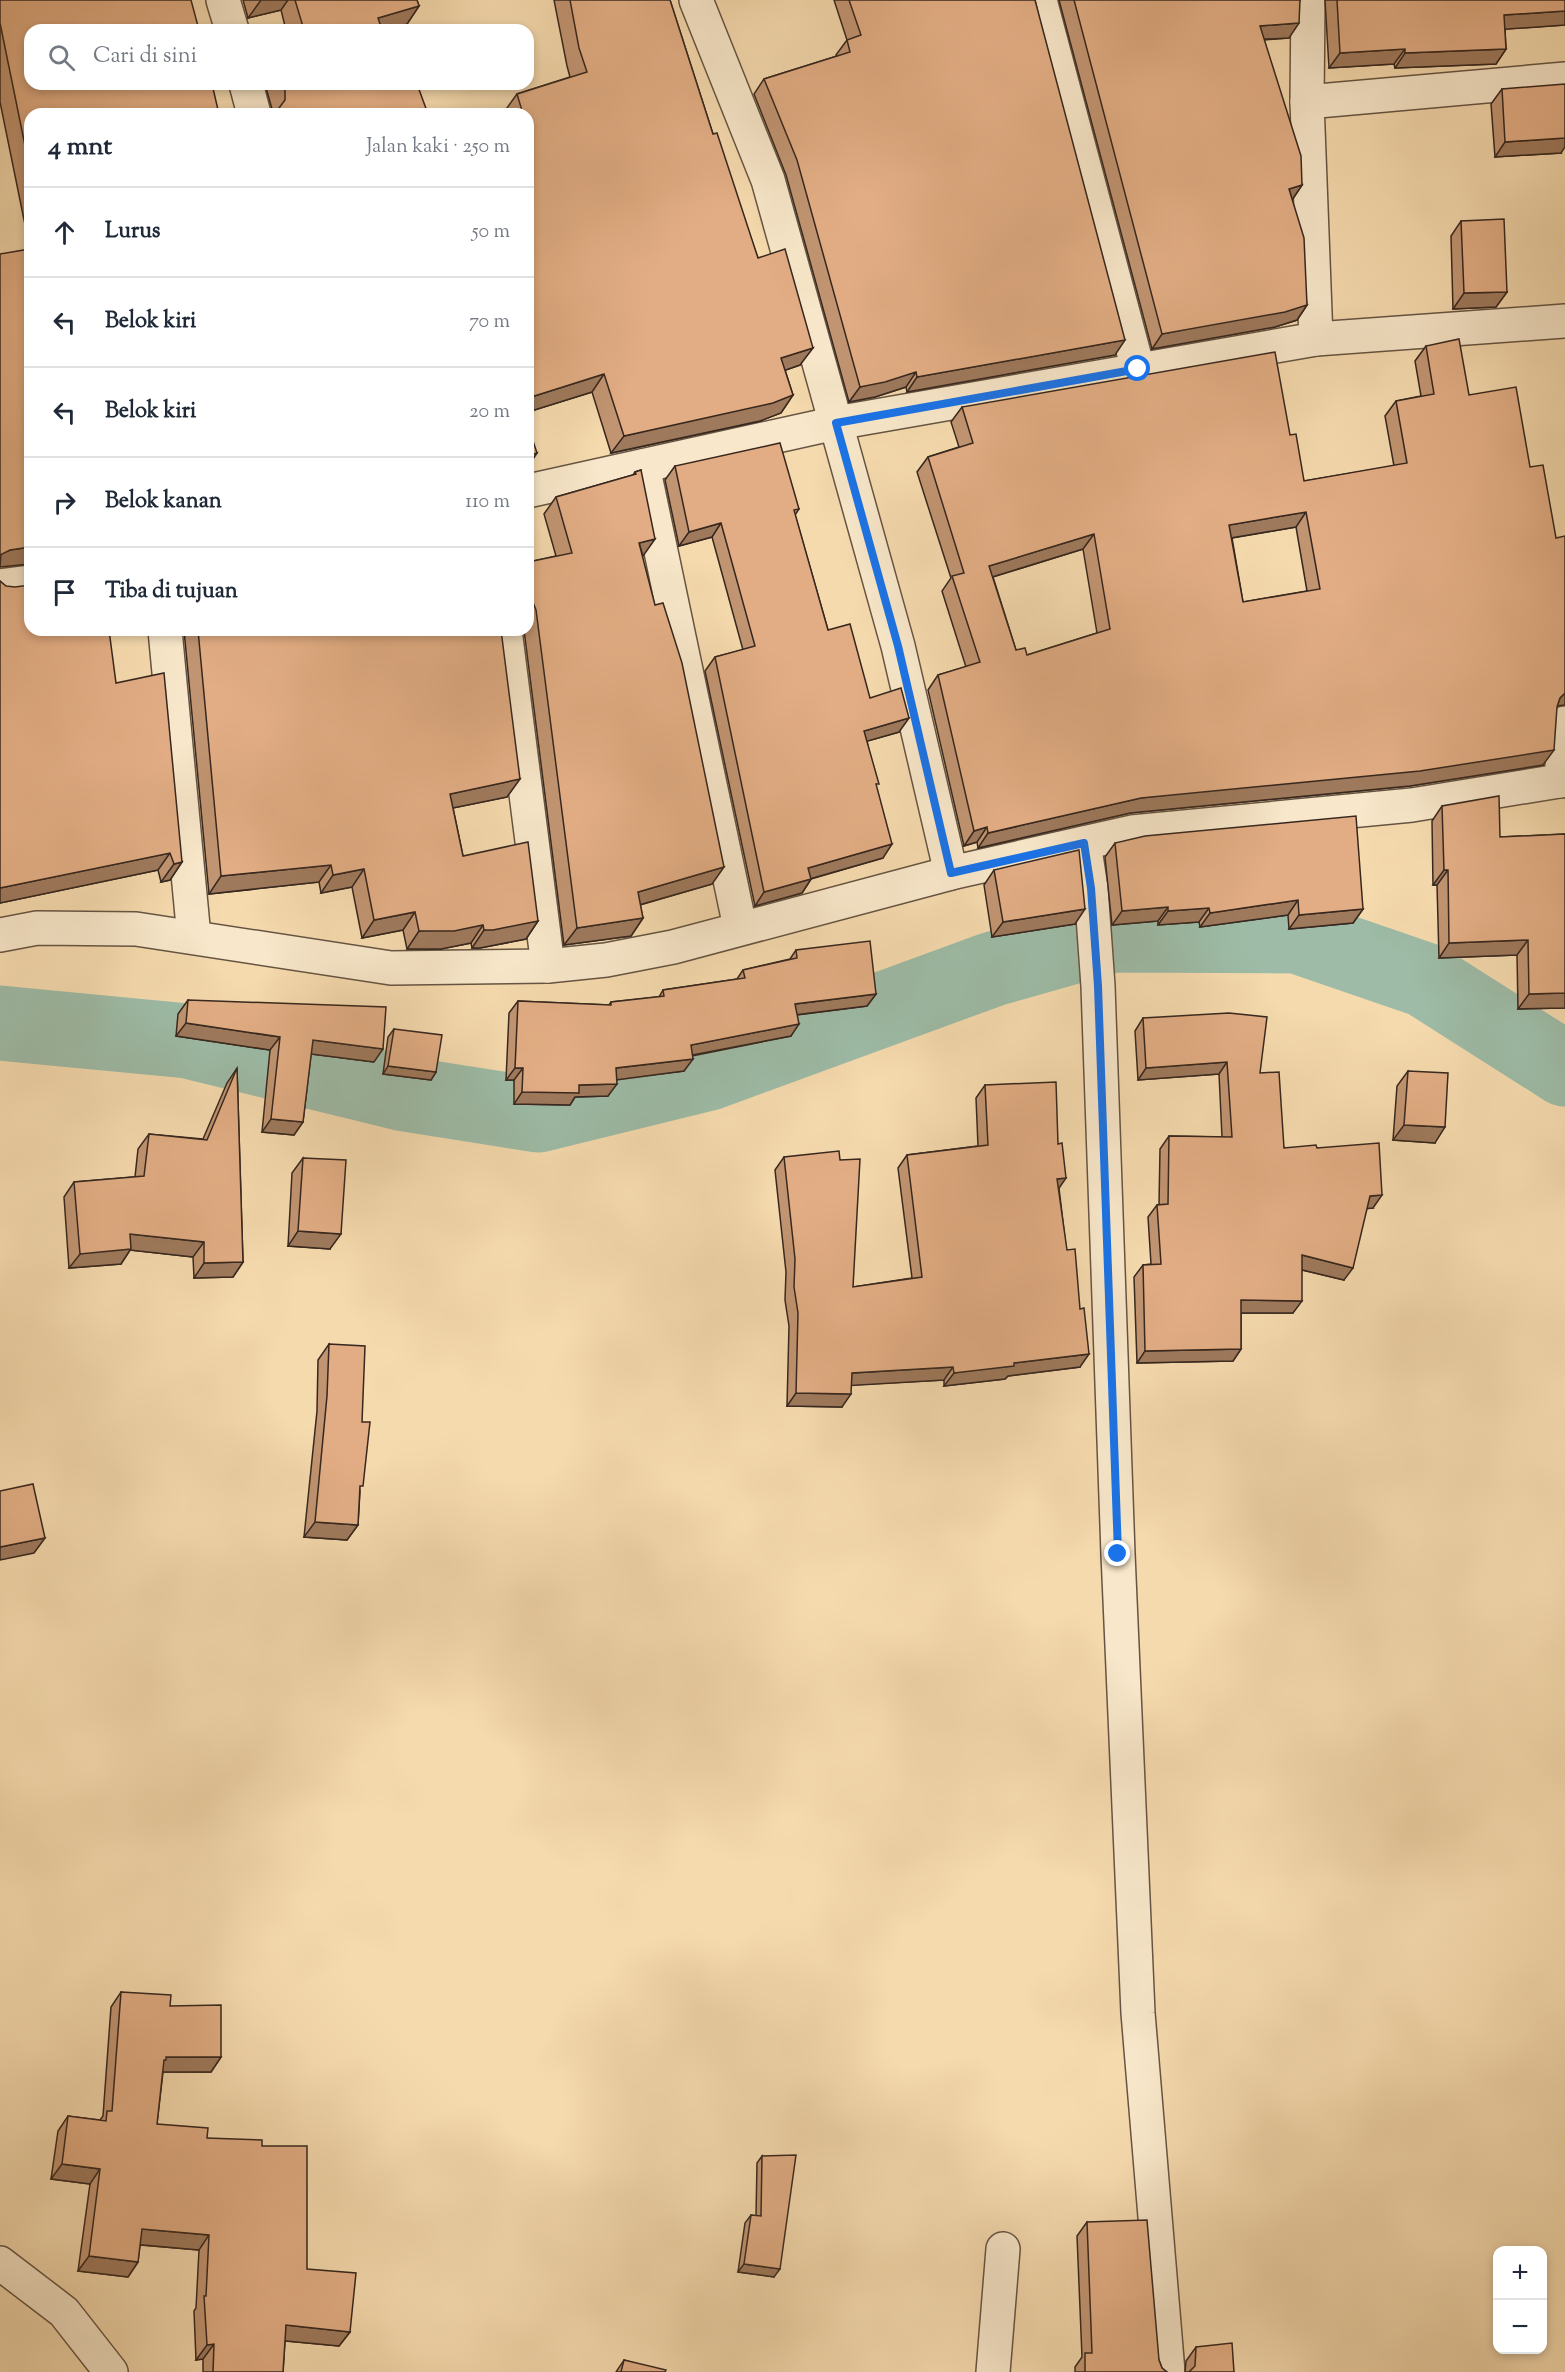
<!DOCTYPE html>
<html lang="id">
<meta charset="utf-8">
<style>
body{margin:0;font-family:"Sorts Mill Goudy",serif;background:#f6f6f7;color:#1f2937}
.controls{position:absolute;right:18px;bottom:18px;display:grid;overflow:hidden;border-radius:12px;box-shadow:0 3px 9px #0003}
.controls button{width:54px;height:54px;display:grid;place-items:center;padding:0;border:0;border-bottom:2px solid #e0e1e3;background:#fff;color:#1f2937;font:30px sans-serif}
.stop{position:absolute;width:18px;height:18px;margin:-14px;border:4px solid #1a73e8;border-radius:50%;background:#fff}
.stop.end{background:#1a73e8;border-color:#fff;box-shadow:0 2px 6px #0008}
.list{margin:0;padding:0;list-style:none}
h2{display:flex;justify-content:space-between;align-items:center;height:78px;margin:0;padding:0 24px;font-size:26px}
h2 small{font-size:20px;font-weight:400;color:#747a83}
.list li{display:grid;grid-template-columns:39px 1fr auto;gap:18px;align-items:center;box-sizing:border-box;height:90px;padding:0 24px;border-top:2px solid #e0e1e3}
.list b{display:block;font-size:22px;white-space:nowrap}
.list em{font-size:20px;font-style:normal;color:#747a83}
.icon{flex:none;width:33px;height:33px;fill:none;stroke:currentColor;stroke-width:2;stroke-linecap:round;stroke-linejoin:round}
.map{position:relative;flex:none;width:1565px;height:2372px;overflow:hidden}
.search{position:absolute;background:#fff;box-shadow:0 3px 9px #0003;left:24px;top:24px;width:510px;height:66px;display:flex;align-items:center;gap:15px;box-sizing:border-box;padding:0 21px;border-radius:18px;color:#747a83;font-size:22px}
.panel{position:absolute;background:#fff;box-shadow:0 3px 9px #0003;left:24px;top:108px;width:510px;height:528px;border-radius:18px}
.map>svg:first-child{display:block}
.lines{fill:none;stroke-linecap:round;stroke-linejoin:round}
.river{stroke:#9dbba6;stroke-width:75}
.minor-casing{stroke:#665442;stroke-width:36}
.minor{stroke:#f8e7ca;stroke-width:33}
.wall{fill:#c29572;stroke:#37271e;stroke-width:1.5;fill-rule:evenodd}
.shaded-wall{fill:#9e795c;stroke:#37271e;stroke-width:1.5}
.building{fill:#e2ad84;stroke:#37271e;stroke-width:1.5;fill-rule:evenodd}
.route{stroke:#1a73e8;stroke-width:8}
</style>
<div class="map">
<svg width="1565" height="2372" viewBox="0 0 1565 2372">
<rect width="100%" height="100%" fill="#f5daae"/>
<filter id="stains"><feTurbulence type="fractalNoise" baseFrequency=".00333" numOctaves="4"/><feColorMatrix values="0 0 0 0 .2 0 0 0 0 .09 0 0 0 0 .02 0 0 0 .5 -.17"/></filter>
<radialGradient id="worn" r=".72"><stop offset=".6" stop-color="#630" stop-opacity="0"/><stop offset="1" stop-color="#630" stop-opacity=".3"/></radialGradient>
<g class="lines">
<polyline class="river" points="0,1023 188,1041 405,1094 538,1115 709,1073 993,969 1113,935 1297,936 1425,980 1565,1069"/>
<defs>
<g id="minor">
<polyline points="223,0 232,30"/>
<polyline points="696,0 768,180 898,646 951,873"/>
<polyline points="1040,0 1138,369"/>
<polyline points="246,84 254,114"/>
<polyline points="1307,102 1308,0"/>
<polyline points="1316,339 1565,321"/>
<polyline points="643,466 740,927"/>
<polyline points="528,491 836,423 1316,339 1307,102 1565,79"/>
<polyline points="0,586 30,582"/>
<polyline points="165,630 194,937"/>
<polyline points="505,630 548,966"/>
<polyline points="1561,781 1565,723"/>
<polyline points="1084,843 1091,888 1098,986 1118,1554 1138,2013 1168,2372"/>
<polyline points="0,935 37,928 136,929 391,968 548,966 606,960 673,947 951,873 1132,832 1412,805 1565,780"/>
<polyline points="0,2263 64,2312 111,2372"/>
<polyline points="993,2372 1003,2249"/>
</g>
</defs>
<use href="#minor" class="minor-casing"/>
<use href="#minor" class="minor"/>
</g>
<g class="wall">
<polygon points="0,0 30,114 30,564 28,563 30,249 0,102"/>
<polygon points="243,0 417,0 419,6 407,24 386,30 286,30 281,10 248,18"/>
<polygon points="554,0 670,0 713,134 758,258 800,365 785,370 793,395 781,413 760,421 611,453 592,392 528,412 528,114 505,114 504,112 517,94 570,77 567,66"/>
<polygon points="834,0 1035,0 1115,355 907,392 906,387 875,397 849,402 786,175 754,94 764,79 837,56 836,55 847,40"/>
<polygon points="1059,0 1300,0 1289,38 1264,40 1302,185 1292,200 1307,305 1297,320 1275,327 1152,349"/>
<polygon points="1325,0 1565,0 1565,25 1505,29 1506,49 1496,64 1395,68 1394,64 1329,68"/>
<polygon points="265,84 401,84 403,88 428,114 272,114 272,109"/>
<polygon points="1502,89 1561,153 1495,157 1491,104"/>
<polygon points="1461,221 1507,292 1496,307 1453,309 1451,236"/>
<path d="M1426 346 1469 395 1557 706 1543 765 1410 786 1130 813 978 848 977 842 964 846 928 690 938 675 966 667 942 591 951 578 917 472 928 457 959 447 951 422 962 407 1290 435 1304 481 1394 466 1385 416 1396 401 1421 396 1415 361ZM1296 527 1307 591 1243 602 1232 538ZM1083 549 1097 633 1027 655 1016 650 993 577Z"/>
<polygon points="675,466 799,509 795,515 828,630 870,698 899,732 867,741 876,787 883,858 811,879 802,893 755,906 705,671 715,657 743,650 712,537 679,546 665,480"/>
<polygon points="641,470 642,556 712,884 640,905 643,918 631,936 564,945 524,630 528,630 528,562 556,556 544,514 556,497 633,475 635,472"/>
<polygon points="0,581 116,683 182,862 170,880 161,882 158,870 0,903"/>
<polygon points="184,630 501,630 507,797 453,808 463,856 538,921 526,939 480,948 472,948 471,943 441,949 407,949 403,930 362,938 352,887 321,893 319,882 209,894"/>
<polygon points="1442,806 1500,837 1565,834 1565,1008 1518,1009 1517,955 1439,958 1437,885 1433,885 1432,821"/>
<polygon points="1115,843 1363,909 1353,923 1289,929 1288,915 1200,927 1199,922 1158,925 1158,921 1112,925 1105,857"/>
<polygon points="994,870 1075,924 992,937 984,885"/>
<polygon points="796,950 876,994 867,1006 797,1015 791,1036 692,1056 684,1071 617,1079 608,1096 575,1097 570,1105 514,1104 514,1080 506,1080 509,1013 518,1001 609,1005 611,1002 659,997 663,990 737,979 743,970 790,959"/>
<polygon points="188,1000 374,1062 311,1054 303,1122 294,1135 262,1132 270,1050 176,1036 178,1014"/>
<polygon points="1143,1018 1260,1073 1284,1148 1317,1148 1373,1208 1367,1208 1344,1280 1302,1270 1293,1313 1241,1313 1241,1349 1233,1361 1137,1363 1134,1277 1143,1265 1151,1264 1148,1217 1157,1205 1159,1205 1160,1149 1169,1136 1222,1137 1219,1074 1138,1080 1135,1031"/>
<polygon points="394,1029 436,1072 431,1080 383,1074 388,1037"/>
<polygon points="237,1068 243,1262 233,1277 194,1278 193,1257 130,1250 121,1264 69,1268 64,1197 74,1182 135,1177 138,1149 149,1134 203,1139 227,1083"/>
<polygon points="1408,1071 1435,1143 1393,1140 1397,1086"/>
<polygon points="985,1085 1059,1188 1080,1367 1008,1376 1005,1379 944,1386 944,1380 851,1385 842,1407 787,1406 789,1326 785,1300 786,1272 775,1170 784,1157 840,1160 853,1287 912,1278 898,1168 907,1155 978,1146 976,1098"/>
<polygon points="303,1158 330,1249 288,1246 292,1173"/>
<polygon points="329,1344 360,1491 358,1525 347,1540 304,1537 317,1411 318,1360"/>
<polygon points="121,1992 170,2006 221,2057 211,2072 163,2072 157,2124 207,2138 262,2146 307,2269 350,2332 339,2346 285,2341 283,2372 203,2372 203,2359 196,2360 194,2311 196,2308 199,2250 140,2245 138,2262 128,2277 78,2271 90,2184 51,2179 58,2131 68,2116 100,2120 103,2116 111,2007"/>
<polygon points="762,2156 774,2277 738,2272 745,2223 751,2215 756,2216 757,2163"/>
<polygon points="1087,2222 1159,2360 1162,2368 1167,2372 1075,2372 1075,2367 1082,2357 1077,2236"/>
<polygon points="1196,2347 1234,2372 1185,2372 1186,2361"/>
<polygon points="624,2360 665,2372 616,2372"/>
</g>
<g class="shaded-wall">
<polygon points="261,0 288,0 281,10 248,18"/>
<polygon points="419,6 407,24 386,30 370,30 378,18"/>
<polygon points="1565,11 1565,25 1494,30 1504,15"/>
<polygon points="1299,23 1289,38 1249,40 1260,26"/>
<polygon points="1405,49 1394,64 1329,68 1340,53"/>
<polygon points="1506,49 1496,64 1395,68 1405,53"/>
<polygon points="1565,138 1565,147 1561,153 1495,157 1505,142"/>
<polygon points="1302,185 1292,200 1289,189"/>
<polygon points="1507,292 1496,307 1453,309 1464,293"/>
<polygon points="1307,305 1297,320 1275,327 1152,349 1162,334"/>
<polygon points="1125,340 1115,355 907,392 917,377"/>
<polygon points="813,348 800,365 769,376 781,358"/>
<polygon points="916,372 906,387 875,397 849,402 860,387"/>
<polygon points="604,374 592,392 528,412 528,398"/>
<polygon points="793,395 781,413 760,421 611,453 624,436"/>
<polygon points="537,453 528,467 528,456"/>
<polygon points="1306,512 1296,527 1219,540 1229,525"/>
<polygon points="721,523 712,537 679,546 689,532"/>
<polygon points="1094,534 1083,549 979,581 989,566"/>
<polygon points="655,539 643,556 639,543"/>
<polygon points="30,547 30,564 0,567 1,554 10,550"/>
<polygon points="1565,693 1565,705 1557,706 1560,698"/>
<polygon points="909,718 899,732 854,745 864,731"/>
<polygon points="1554,750 1543,765 1410,786 1130,813 978,848 988,833 1141,798"/>
<polygon points="520,779 507,797 438,811 450,794"/>
<polygon points="987,827 977,842 964,846 974,831"/>
<polygon points="892,844 883,858 799,882 808,868"/>
<polygon points="170,853 158,870 0,903 0,888"/>
<polygon points="182,862 170,880 161,882 174,864"/>
<polygon points="331,865 319,882 209,894 221,876"/>
<polygon points="724,867 712,884 625,909 638,892"/>
<polygon points="364,869 352,887 321,893 333,875"/>
<polygon points="1444,870 1448,870 1437,885 1433,885"/>
<polygon points="811,879 802,893 755,906 764,892"/>
<polygon points="1298,900 1288,915 1200,927 1210,913"/>
<polygon points="1168,907 1158,921 1112,925 1122,911"/>
<polygon points="1209,908 1199,922 1158,925 1168,911"/>
<polygon points="1085,909 1075,924 992,937 1003,922"/>
<polygon points="1363,909 1353,923 1289,929 1299,915"/>
<polygon points="415,912 403,930 362,938 374,920"/>
<polygon points="643,918 631,936 564,945 577,928"/>
<polygon points="538,921 526,939 480,948 472,948 484,930"/>
<polygon points="483,925 471,943 441,949 407,949 419,931"/>
<polygon points="1528,940 1517,955 1439,958 1449,943"/>
<polygon points="1565,993 1565,1008 1518,1009 1529,994"/>
<polygon points="876,994 867,1006 786,1016 795,1004"/>
<polygon points="186,1023 280,1037 270,1050 176,1036"/>
<polygon points="799,1024 791,1036 682,1057 691,1045"/>
<polygon points="313,1040 383,1049 374,1062 303,1053"/>
<polygon points="693,1059 684,1071 608,1081 616,1068"/>
<polygon points="1227,1062 1219,1074 1138,1080 1146,1068"/>
<polygon points="388,1066 436,1072 431,1080 383,1074"/>
<polygon points="515,1068 523,1068 514,1080 506,1080"/>
<polygon points="617,1084 608,1096 575,1097 570,1105 514,1104 522,1092 579,1085"/>
<polygon points="271,1119 303,1122 294,1135 262,1132"/>
<polygon points="1404,1125 1445,1127 1435,1143 1393,1140"/>
<polygon points="1066,1178 1057,1191 1057,1179"/>
<polygon points="1382,1195 1373,1208 1362,1209 1370,1196"/>
<polygon points="298,1231 341,1234 330,1249 288,1246"/>
<polygon points="130,1234 204,1242 193,1257 130,1250 121,1264 69,1268 80,1254"/>
<polygon points="1302,1255 1353,1268 1344,1280 1294,1268"/>
<polygon points="243,1262 233,1277 194,1278 204,1263"/>
<polygon points="1241,1300 1302,1301 1293,1313 1233,1313"/>
<polygon points="1241,1349 1233,1361 1137,1363 1145,1351"/>
<polygon points="1089,1354 1080,1367 1008,1376 1005,1379 944,1386 954,1373 1014,1363"/>
<polygon points="953,1367 944,1380 843,1386 852,1373"/>
<polygon points="796,1393 851,1394 842,1407 787,1406"/>
<polygon points="315,1522 358,1525 347,1540 304,1537"/>
<polygon points="45,1538 34,1553 0,1560 0,1547"/>
<polygon points="166,2057 221,2057 211,2072 158,2072 153,2075"/>
<polygon points="62,2164 100,2169 90,2184 51,2179"/>
<polygon points="142,2229 209,2235 199,2250 132,2244"/>
<polygon points="89,2256 138,2262 128,2277 78,2271"/>
<polygon points="744,2264 780,2269 774,2277 738,2272"/>
<polygon points="286,2325 350,2332 339,2346 275,2340"/>
<polygon points="214,2344 203,2359 196,2360 207,2345"/>
</g>
<g class="building">
<polygon points="0,0 191,0 199,30 30,30 30,84 212,84 219,114 30,114 30,170 0,23"/>
<polygon points="295,0 417,0 419,6 378,18 382,30 304,30"/>
<polygon points="570,0 670,0 713,134 717,133 758,258 785,249 813,348 781,358 793,395 773,403 624,436 604,374 528,398 528,141 531,140 528,130 528,114 523,114 517,94 587,72 579,48"/>
<polygon points="849,0 1035,0 1125,340 917,377 916,372 885,382 860,387 797,160 764,79 850,52 847,40 861,35"/>
<polygon points="1074,0 1300,0 1299,23 1260,26 1301,156 1302,185 1289,189 1304,238 1307,305 1285,312 1162,334"/>
<polygon points="1337,0 1565,0 1565,11 1504,15 1506,49 1405,53 1405,49 1340,53"/>
<polygon points="283,84 401,84 403,88 417,84 428,114 277,114 276,112 285,100 285,91"/>
<polygon points="1565,84 1565,138 1505,142 1502,89"/>
<polygon points="1504,219 1507,292 1464,293 1461,221"/>
<polygon points="30,249 30,547 10,550 0,555 0,254"/>
<path d="M1459 339 1469 395 1516 387 1530 467 1543 465 1556 538 1565 536V693L1560 698 1557 707 1554 750 1420 771 1141 798 988 833 987 827 974 831 938 675 980 662 952 576 964 573 928 457 973 443 962 407 1275 352 1290 435 1296 434 1304 481 1407 463 1396 401 1434 394 1426 346ZM1306 512 1320 589 1243 602 1229 525ZM1094 534 1110 629 1027 655 1025 648 1016 650 989 566Z"/>
<polygon points="528,426 537,453 528,456"/>
<polygon points="780,443 799,509 794,510 828,630 850,624 870,698 901,688 909,718 864,731 879,784 876,784 892,844 808,868 811,879 764,892 715,657 755,646 721,523 689,532 675,466"/>
<polygon points="641,470 655,539 639,543 655,605 663,603 682,663 724,867 638,892 643,918 577,928 536,610 532,600 528,597 528,562 572,553 556,497 636,474 635,472"/>
<polygon points="0,581 6,586 15,587 30,585 30,630 109,630 116,683 164,673 182,862 174,864 170,853 0,888"/>
<polygon points="198,630 501,630 520,779 450,794 463,856 528,842 538,921 493,930 484,930 483,925 454,931 419,931 415,912 374,920 364,869 333,875 331,865 221,876"/>
<polygon points="1499,796 1500,837 1565,834 1565,993 1529,994 1528,940 1449,943 1448,870 1444,870 1442,806"/>
<polygon points="1356,816 1363,909 1299,915 1298,900 1210,913 1209,908 1168,911 1168,907 1122,911 1115,843 1145,836"/>
<polygon points="1079,850 1085,909 1003,922 994,870"/>
<polygon points="870,941 876,994 795,1004 799,1024 691,1045 693,1059 616,1068 617,1084 579,1085 579,1093 522,1092 523,1068 515,1068 518,1001 611,1005 611,1002 664,996 663,990 745,978 743,970 797,958 796,950"/>
<polygon points="188,1000 386,1007 383,1049 313,1040 303,1122 271,1119 280,1037 186,1023"/>
<polygon points="1229,1013 1267,1017 1260,1073 1279,1072 1284,1148 1316,1145 1317,1148 1379,1143 1382,1195 1370,1196 1353,1268 1302,1255 1302,1301 1241,1300 1241,1349 1145,1351 1143,1265 1161,1264 1157,1205 1168,1204 1169,1136 1232,1137 1227,1062 1146,1068 1143,1018"/>
<polygon points="394,1029 442,1035 436,1072 388,1066"/>
<polygon points="237,1068 243,1262 204,1263 204,1242 130,1234 131,1249 80,1254 74,1182 144,1176 149,1134 207,1140"/>
<polygon points="1408,1071 1448,1073 1445,1127 1404,1125"/>
<polygon points="1056,1082 1058,1144 1062,1143 1066,1178 1057,1179 1067,1250 1075,1249 1080,1309 1084,1308 1089,1354 1014,1363 1014,1366 954,1373 953,1367 852,1373 851,1394 796,1393 798,1313 794,1287 795,1259 784,1157 839,1151 840,1160 860,1159 853,1287 922,1277 907,1155 988,1145 985,1085"/>
<polygon points="303,1158 346,1160 341,1234 298,1231"/>
<polygon points="329,1344 365,1346 362,1422 370,1422 363,1486 360,1486 358,1525 315,1522 327,1396"/>
<polygon points="33,1484 45,1538 0,1547 0,1491"/>
<polygon points="121,1992 171,1995 170,2006 221,2005 221,2057 166,2057 166,2060 164,2060 157,2124 208,2128 207,2138 262,2140 262,2146 307,2146 307,2269 356,2273 350,2332 286,2325 283,2372 213,2372 214,2344 207,2345 204,2296 206,2296 209,2235 142,2229 138,2262 89,2256 100,2169 62,2164 68,2116 106,2121 107,2111 112,2111"/>
<polygon points="796,2155 780,2269 744,2264 751,2215 761,2216 762,2156"/>
<polygon points="1147,2220 1159,2360 1162,2368 1167,2372 1085,2372 1085,2353 1092,2353 1087,2222"/>
<polygon points="1232,2343 1234,2372 1189,2372 1195,2366 1196,2347"/>
<polygon points="624,2360 666,2370 665,2372 621,2372"/>
</g>
<g class="lines">
<polyline class="route" points="1118,1554 1098,986 1091,888 1084,843 951,873 898,646 836,423 1138,369"/>
</g>
<rect width="100%" height="100%" filter="url(#stains)"/>
<rect width="100%" height="100%" fill="url(#worn)"/>
</svg>
<div class="controls">
<button>+</button>
<button>−</button>
</div>
<div class="stop" style="left:1138px;top:369px"></div>
<div class="stop end" style="left:1118px;top:1554px"></div>
<div class="search"><svg class="icon" aria-label="search" viewBox="0 0 24 24"><circle cx="10" cy="10" r="6"/><path d="M15 15l6 6"/></svg>Cari di sini</div>
<section class="panel">
<h2>4 mnt<small>Jalan kaki · 250 m</small></h2>
<ul class="list">
<li><svg class="icon" aria-label="ahead" viewBox="0 0 24 24"><path d="M12 20V5M6 11l6-6 6 6"/></svg><div><b>Lurus</b></div><em>50 m</em></li>
<li><svg class="icon" aria-label="left" viewBox="0 0 24 24"><path d="M17 20v-9H6M10 6l-5 5 5 5"/></svg><div><b>Belok kiri</b></div><em>70 m</em></li>
<li><svg class="icon" aria-label="left" viewBox="0 0 24 24"><path d="M17 20v-9H6M10 6l-5 5 5 5"/></svg><div><b>Belok kiri</b></div><em>20 m</em></li>
<li><svg class="icon" aria-label="right" viewBox="0 0 24 24"><path d="M7 20v-9h11M14 6l5 5-5 5"/></svg><div><b>Belok kanan</b></div><em>110 m</em></li>
<li><svg class="icon" aria-label="arrive" viewBox="0 0 24 24"><path d="M6 21V4h12l-3 4 3 4H6"/></svg><div><b>Tiba di tujuan</b></div></li>
</ul>
</section>
</div>
